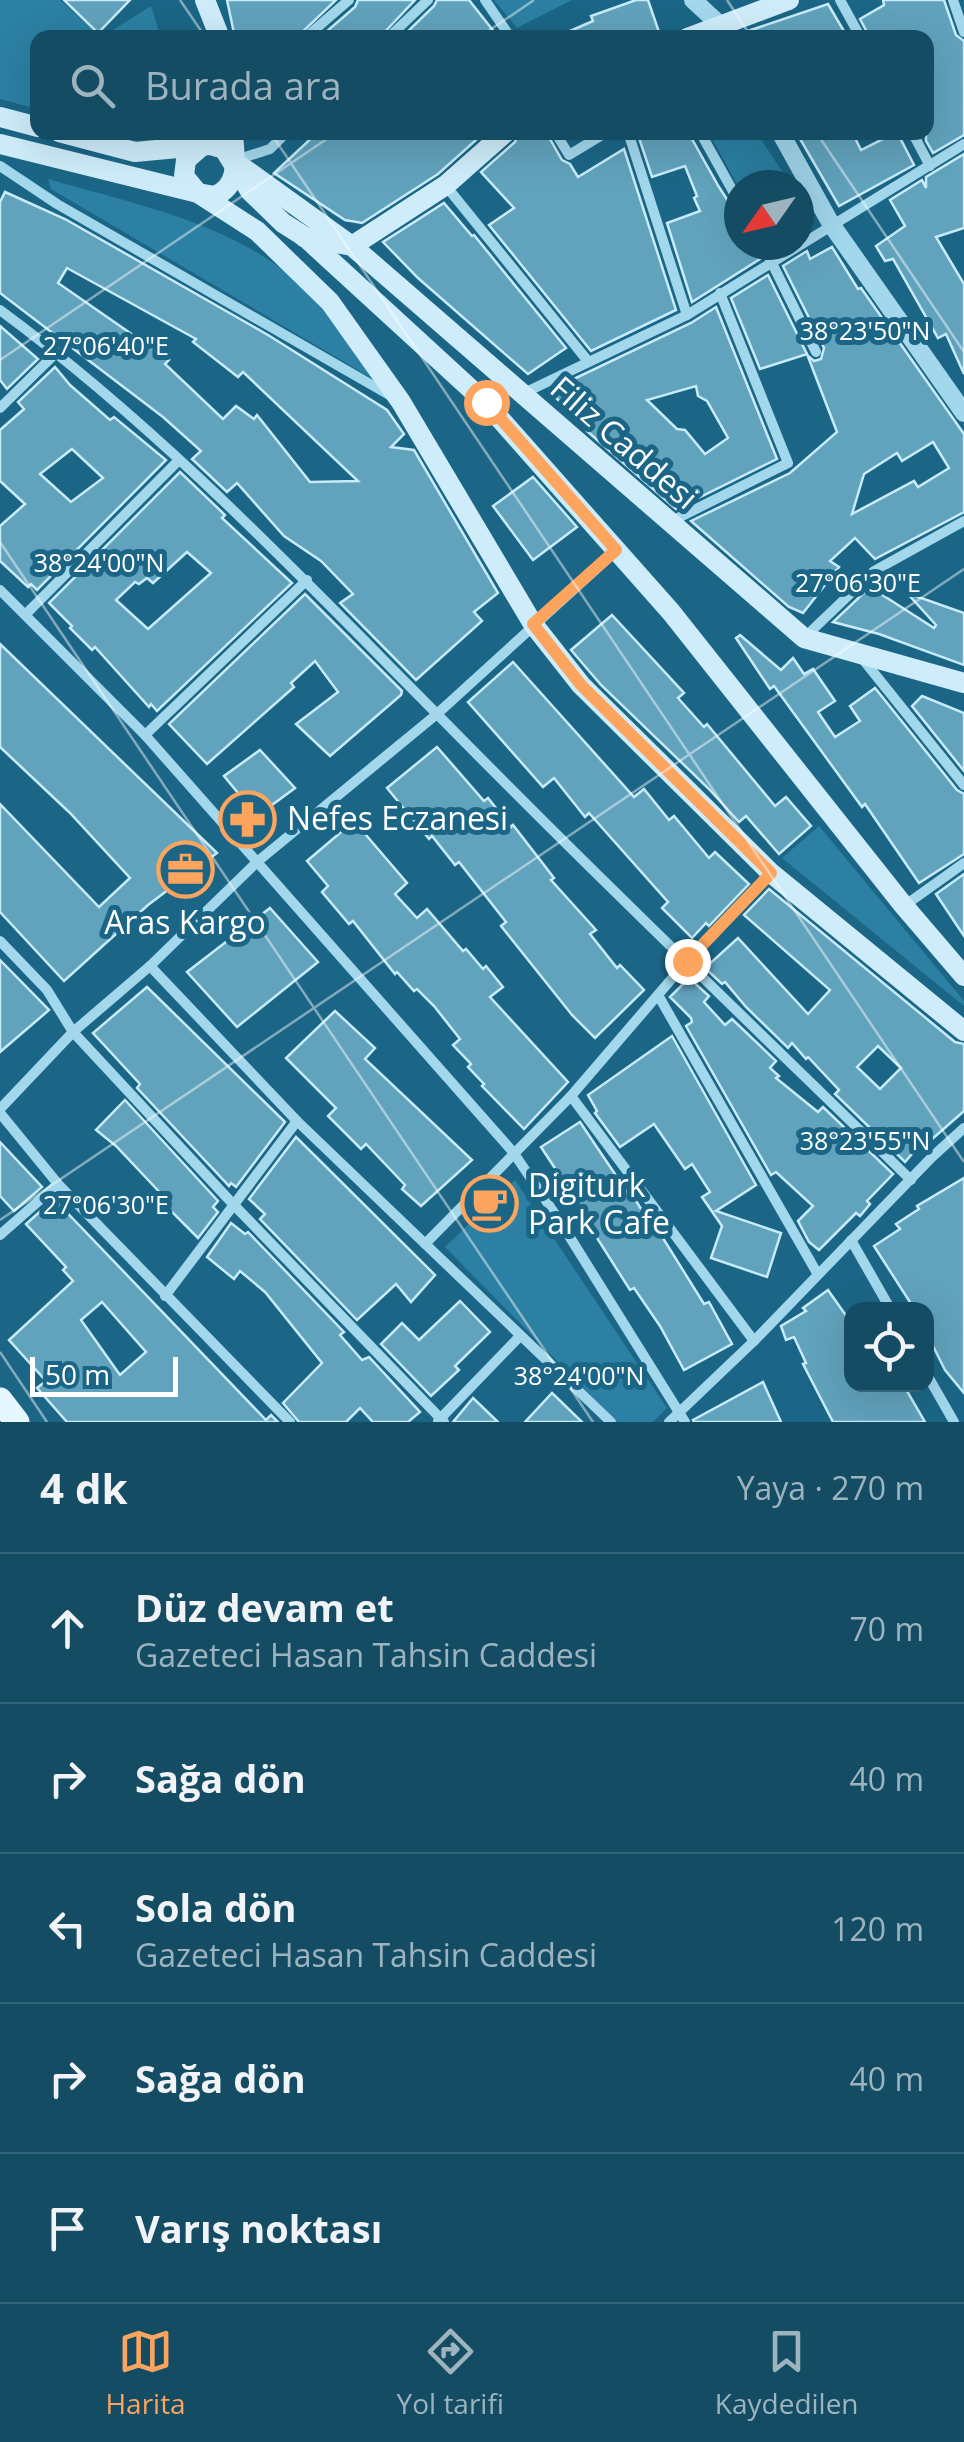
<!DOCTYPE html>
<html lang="tr">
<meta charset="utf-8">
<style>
body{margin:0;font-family:"Open Sans",sans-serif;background:#1d536a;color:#f1f3f6}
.controls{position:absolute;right:30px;bottom:30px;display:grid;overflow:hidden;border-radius:20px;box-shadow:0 10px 40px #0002}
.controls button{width:90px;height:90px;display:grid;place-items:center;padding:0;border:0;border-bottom:2px solid #336378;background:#144c64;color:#f1f3f6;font:50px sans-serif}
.compass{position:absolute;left:724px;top:170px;width:90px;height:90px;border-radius:50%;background:#144c64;box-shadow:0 10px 40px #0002;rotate:236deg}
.scale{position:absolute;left:30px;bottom:25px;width:148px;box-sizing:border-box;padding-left:10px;border:5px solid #fff;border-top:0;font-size:28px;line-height:35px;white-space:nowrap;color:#fff;-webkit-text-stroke:8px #1b6686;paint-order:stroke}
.stop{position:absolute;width:30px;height:30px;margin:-22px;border:8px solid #fda55f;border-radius:50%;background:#fff}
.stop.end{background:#fda55f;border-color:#fff;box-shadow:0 2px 10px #0008}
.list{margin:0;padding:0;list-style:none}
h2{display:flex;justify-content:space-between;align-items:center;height:130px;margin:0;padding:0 40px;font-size:42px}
h2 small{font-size:32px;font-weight:400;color:#9db4bf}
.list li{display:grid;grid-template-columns:65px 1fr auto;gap:30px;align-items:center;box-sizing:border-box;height:150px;padding:0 40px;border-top:2px solid #336378}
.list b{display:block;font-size:38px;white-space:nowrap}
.list p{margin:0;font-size:32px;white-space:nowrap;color:#9db4bf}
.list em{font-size:32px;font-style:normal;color:#9db4bf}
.icon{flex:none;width:55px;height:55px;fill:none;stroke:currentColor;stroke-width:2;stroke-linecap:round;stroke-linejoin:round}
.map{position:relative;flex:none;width:964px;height:1422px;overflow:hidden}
.search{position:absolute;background:#144c64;box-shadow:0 10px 40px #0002;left:30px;right:30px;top:30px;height:110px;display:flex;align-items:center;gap:25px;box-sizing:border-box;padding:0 35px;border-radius:20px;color:#9db4bf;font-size:38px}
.sheet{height:880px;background:#144c64}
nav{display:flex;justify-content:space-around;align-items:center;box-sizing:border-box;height:140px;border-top:2px solid #336378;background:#144c64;font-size:28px;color:#9db4bf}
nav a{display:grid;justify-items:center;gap:5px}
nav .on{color:#fda55f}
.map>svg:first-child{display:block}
.green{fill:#2b80a3}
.building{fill:#61a2bc;stroke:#c7ebf9;stroke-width:2.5;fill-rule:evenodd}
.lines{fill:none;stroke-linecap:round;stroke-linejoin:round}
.minor{stroke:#a2d7ec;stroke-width:10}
.tertiary{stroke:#a2d7ec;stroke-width:18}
.secondary{stroke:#ceecf9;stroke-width:20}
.primary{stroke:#e7f7ff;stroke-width:25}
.route{stroke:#fda55f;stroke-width:12}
.ticks{fill:none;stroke:#fff;stroke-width:2.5;stroke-opacity:0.45}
.labels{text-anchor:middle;stroke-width:10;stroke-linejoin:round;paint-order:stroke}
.street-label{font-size:32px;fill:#fff;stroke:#1b6686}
.poi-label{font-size:32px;fill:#fff;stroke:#1b6686;text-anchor:start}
.ticks-label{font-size:25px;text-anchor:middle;fill:#fff;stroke:#1b6686;stroke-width:10;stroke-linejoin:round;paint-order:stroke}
</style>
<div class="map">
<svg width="964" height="1422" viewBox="0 0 964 1422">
<rect width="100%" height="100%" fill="#1b6686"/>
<g class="green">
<polygon points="0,0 60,0 101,37 38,38 37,109 0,99"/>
<polygon points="494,0 572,0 517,28"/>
<polygon points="151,6 161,37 102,37"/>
<polygon points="709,133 757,133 791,185 739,185 739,188"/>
<path d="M48 179C148 208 256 227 327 311 344 332 359 357 375 380L51 189Z"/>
<polygon points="819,826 964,1001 964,1006 782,858"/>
<polygon points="515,1180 667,1408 653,1422 617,1422 445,1247"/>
</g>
<g class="building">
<polygon points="64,0 130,0 98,33"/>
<polygon points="227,0 336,0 296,38 235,38"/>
<polygon points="358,0 415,0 379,38 319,38 355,7"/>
<polygon points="437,0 469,0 499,38 401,38 434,6"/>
<polygon points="636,0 648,0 659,32 642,38 554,38 593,21 591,16"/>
<polygon points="883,0 944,0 956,35 964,41 964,135 933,153 926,141 926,38 870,38 860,19 884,5"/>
<polygon points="828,4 848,38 739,38 739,34"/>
<polygon points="318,132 485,132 438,174 362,223 345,220 274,173"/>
<polygon points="519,132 546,132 562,160 570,164 578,177 624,149 676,310 591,351 489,225 514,208 481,172 515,142"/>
<polygon points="637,132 688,132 719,187 732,207 739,211 739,245 754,245 760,259 692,302 667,223 700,211 694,198 697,196 685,166 652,177"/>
<polygon points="796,132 852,132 861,150 897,132 914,165 839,206"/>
<polygon points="964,154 964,228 936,237 964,284 964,374 946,334 938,338 893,259 885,261 876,246 905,226 890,200 922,180 926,188 926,177"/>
<path d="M5 192 65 219 268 335 387 410 404 434 391 447 414 450 498 593 474 612 482 621 416 680 340 603 353 594 321 561 284 536 237 483 227 492 192 459 201 451 163 417 0 293V202ZM67 268 196 339 193 342 238 377 243 372 358 481 310 482 257 415 254 419 236 406 223 419 165 364 169 360 58 283Z"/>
<polygon points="444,203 472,236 474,235 566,348 528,374 418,278 383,242"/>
<path d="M832 247 858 289 861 288 964 434V512L875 559 855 538 830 561 839 567 803 613 789 607 691 521 790 473 837 432 807 354 760 369 731 298 768 275 808 356 814 361 821 359 824 348 783 266 807 251 810 259ZM933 442 949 468 918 487 914 481 852 514 864 474 897 453 902 461Z"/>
<path d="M716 307 777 459 676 509 587 431 586 426 553 395 555 388 691 323ZM696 386 698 396 707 401 728 438 705 454 685 430 677 429 647 400Z"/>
<polygon points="0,326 38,359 7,389 0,380"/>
<path d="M55 367 70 385 110 420 114 417 166 460 37 590 31 584 28 587 0 561V526L25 504 0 481V430L24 409 18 402ZM72 449 103 478 71 502 40 474Z"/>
<path d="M180 472 225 515 222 518 292 583 157 711 151 704 149 707 95 647 92 650 70 628 72 626 49 603ZM187 552 211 573 148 629 116 600 135 582 139 584 147 578 153 583Z"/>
<polygon points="533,477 577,527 533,560 493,506"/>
<polygon points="870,587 934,628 936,625 907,593 964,613 964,665 879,634 833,622"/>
<polygon points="305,594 402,691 401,695 330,756 296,724 338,692 315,661 291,683 294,687 207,764 169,724"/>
<polygon points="612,615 684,693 678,698 704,727 707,724 775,806 786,797 811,826 779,854 746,816 739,822 709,789 601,685 571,650"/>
<polygon points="740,635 781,670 793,658 804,674 813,669 835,701 818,712 835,737 860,721 850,706 875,688 957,790 964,794 964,854 919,883 865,804 862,807 774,686 770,689 736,638"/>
<polygon points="0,644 217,853 148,905 64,981 0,912 0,804 99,907 130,878 70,813 0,747"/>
<polygon points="513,662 634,797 644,789 669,820 674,816 709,858 715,852 749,884 709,926 706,923 692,938 662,908 668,902 589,813 585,817 554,778 543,787 468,702"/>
<polygon points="922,696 964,713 964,771 912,706"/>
<polygon points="437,747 484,801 488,798 511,827 513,825 554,878 551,880 596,930 590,934 617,968 620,965 644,990 595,1038 572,1015 501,926 506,922 459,862 455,865 432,836 429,839 387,788"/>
<polygon points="260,750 295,788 257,816 224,776"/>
<polygon points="354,821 407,883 395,894 417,918 427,909 463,951 466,949 483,969 486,966 503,987 490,997 568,1082 524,1129 482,1086 484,1084 468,1067 471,1064 453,1045 460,1039 434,1006 417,989 414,991 397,972 395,974 353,921 349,924 322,892 328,886 307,861"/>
<polygon points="964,874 964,936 936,894"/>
<path d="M769 889 955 1042 964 1044V1111L930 1141 926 1138 905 1162 835 1094 839 1090 808 1057 806 1059 792 1043 788 1048 746 1007 725 982 722 984 705 968 738 938 808 1014 830 990 744 915ZM878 1046 901 1068 880 1089 857 1067Z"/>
<polygon points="270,908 318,962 237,1027 187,972"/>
<polygon points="0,960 49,1010 0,1052"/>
<polygon points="689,978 709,996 704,1002 725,1025 732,1019 776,1061 770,1068 779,1076 776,1078 818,1112 823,1107 893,1174 867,1201 870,1204 860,1216 856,1213 819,1250 809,1242 798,1221 813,1206 776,1172 771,1175 686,1026 692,1022 691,1018 670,997"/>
<polygon points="147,987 285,1122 236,1187 231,1183 229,1186 137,1088 140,1084 93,1033"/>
<polygon points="335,1011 375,1048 365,1059 472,1160 421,1206 402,1189 405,1185 366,1144 361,1149 328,1116 336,1108 286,1058"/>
<polygon points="672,1036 756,1185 716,1211 781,1233 767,1277 711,1258 722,1226 702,1197 710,1192 692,1164 685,1169 654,1124 620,1147 595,1113 597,1111 588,1095"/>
<polygon points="125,1100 218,1201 213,1207 218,1212 198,1238 163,1203 166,1199 116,1146 96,1130"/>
<polygon points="580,1122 627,1192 629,1190 645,1215 648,1214 704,1304 709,1302 732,1344 684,1370 660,1326 634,1288 630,1290 585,1219 587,1217 541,1147"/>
<polygon points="296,1137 435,1275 411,1302 396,1284 357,1320 260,1219 265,1214 249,1199"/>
<polygon points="0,1142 42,1187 14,1211 0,1196"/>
<polygon points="964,1178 964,1393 945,1370 926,1332 926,1310 915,1310 874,1246 900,1229 896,1224 919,1209 917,1206"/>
<path d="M54 1199 266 1420 271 1415 278 1422H67L37 1388 46 1381 9 1340 73 1281 63 1270 66 1267 26 1224ZM102 1302 146 1352 120 1375 81 1320Z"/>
<polygon points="231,1223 245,1234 248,1232 344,1332 340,1335 362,1360 369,1357 420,1412 408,1422 373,1422 360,1408 346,1422 299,1422 283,1403 322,1363 265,1292 240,1271 234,1279 207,1257"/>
<polygon points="828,1290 847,1317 852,1315 852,1384 903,1384 925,1422 833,1422 803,1364 806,1363 794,1337 786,1340 781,1326 806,1311 803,1308"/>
<polygon points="460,1301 490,1332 455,1366 459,1370 431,1396 381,1344 402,1323 419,1340"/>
<polygon points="763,1382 781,1422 694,1422 693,1420"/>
<polygon points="552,1393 582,1422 525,1422"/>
<polygon points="473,1398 498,1422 453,1422"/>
</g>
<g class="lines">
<g class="minor">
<polyline points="485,0 511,38"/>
<polyline points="840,0 861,38"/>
<polyline points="953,0 964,32"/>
<polyline points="305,38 349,0"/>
<polyline points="388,38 428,0"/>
<polyline points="555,132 569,155 607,132"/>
<polyline points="628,132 687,315"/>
<polyline points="700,132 739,202"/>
<polyline points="912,132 930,166"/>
<polyline points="233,161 270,149 287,132"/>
<polyline points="0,166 57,204 391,396"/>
<polyline points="446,186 587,360"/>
<polyline points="763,245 816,352"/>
<path d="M0 310C160 428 297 573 437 714 592 872 752 1025 911 1180"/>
<polyline points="522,394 687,315 964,144"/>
<polyline points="0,408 57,352"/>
<polyline points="670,522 788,463 720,293"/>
<polyline points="0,590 145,735 513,1152 561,1223 685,1422"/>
<polyline points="26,614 179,460"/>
<polyline points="805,637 874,571 964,521"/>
<polyline points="861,657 964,785"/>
<polyline points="145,735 307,580"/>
<polyline points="904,906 964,863"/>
<polyline points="0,941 47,990 73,1032 232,1203 444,1422"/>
<polyline points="150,966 297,1121 611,1422"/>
<polyline points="658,995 817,1273"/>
<polyline points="571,1096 754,1341"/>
<polyline points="0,1109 73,1032 150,966 257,862 437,714 616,551"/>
<polyline points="0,1113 58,1184 290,1422"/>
<polyline points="0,1235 58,1184"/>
<polyline points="851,1240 891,1310"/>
<polyline points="425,1244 571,1096 687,961 771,874"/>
<polyline points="165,1296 297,1121"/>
<polyline points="926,1373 954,1422"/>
<polyline points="438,1421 520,1336"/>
<polyline points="669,1422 754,1341 932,1157 964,1128"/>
</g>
<g class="tertiary">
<polyline points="693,0 720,25 727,38"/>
<polyline points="780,132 831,224 964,413"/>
</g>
<g class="secondary">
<polyline points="205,0 220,38"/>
<polyline points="687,38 789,0"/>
<polyline points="0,117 38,127"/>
<polyline points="59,132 135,152 210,145 224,149 250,191 283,223 305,237 486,403 671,612 904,906 964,976"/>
<polyline points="0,144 198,193 257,231 330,302 401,402 533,624 581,685 771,873 964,1031"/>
<path d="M203 145 186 160 184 176 198 193 215 196C242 184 234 157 233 132"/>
<polyline points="235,162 352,246 446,185 506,132"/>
<polyline points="304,237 352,246 804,638 964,683"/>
</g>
<polyline class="primary" points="0,1400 17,1422"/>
</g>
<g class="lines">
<polyline class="route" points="486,402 616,550 533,624 581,685 771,873 687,961"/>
</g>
<path class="ticks" d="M180 0 206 38M727 0 752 38M478 38 534 0M270 132 964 1162M816 132 964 352M0 360 337 132M0 542 593 1422M0 1220 964 569M0 1352 47 1422"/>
<defs>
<symbol id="pharmacy-ring" viewBox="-11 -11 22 22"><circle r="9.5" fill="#1b6686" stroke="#fda55f" stroke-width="1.5"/><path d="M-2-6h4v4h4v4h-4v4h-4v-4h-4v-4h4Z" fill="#fda55f"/></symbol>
<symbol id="office-ring" viewBox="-11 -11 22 22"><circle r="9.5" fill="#1b6686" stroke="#fda55f" stroke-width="1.5"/><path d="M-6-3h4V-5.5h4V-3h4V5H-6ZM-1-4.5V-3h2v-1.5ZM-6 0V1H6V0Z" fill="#fda55f"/></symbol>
<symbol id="cafe-ring" viewBox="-11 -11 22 22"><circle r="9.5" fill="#1b6686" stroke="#fda55f" stroke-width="1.5"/><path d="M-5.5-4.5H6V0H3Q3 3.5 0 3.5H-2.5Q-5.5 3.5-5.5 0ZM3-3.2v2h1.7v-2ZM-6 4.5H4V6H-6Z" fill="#fda55f"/></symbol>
</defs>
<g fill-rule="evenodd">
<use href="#pharmacy-ring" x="216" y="788" width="63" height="63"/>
<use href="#office-ring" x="154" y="838" width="63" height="63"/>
<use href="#cafe-ring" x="458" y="1172" width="63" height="63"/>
</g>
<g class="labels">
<g class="street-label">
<text transform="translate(624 443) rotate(41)" y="11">Filiz Caddesi</text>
</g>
<g class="poi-label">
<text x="287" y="830">Nefes Eczanesi</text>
<text x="185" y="934" text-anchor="middle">Aras Kargo</text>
<text x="528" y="1197">Digiturk<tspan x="528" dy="37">Park Cafe</tspan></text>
</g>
</g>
<g class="ticks-label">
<text x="865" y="340">38°23'50"N</text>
<text x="106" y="355">27°06'40"E</text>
<text x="99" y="572">38°24'00"N</text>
<text x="858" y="592">27°06'30"E</text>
<text x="865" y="1150">38°23'55"N</text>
<text x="106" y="1214">27°06'30"E</text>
<text x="579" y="1385">38°24'00"N</text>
</g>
</svg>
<div class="controls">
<button><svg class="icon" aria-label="locate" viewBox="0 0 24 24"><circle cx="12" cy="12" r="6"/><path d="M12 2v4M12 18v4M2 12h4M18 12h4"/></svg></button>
</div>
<svg class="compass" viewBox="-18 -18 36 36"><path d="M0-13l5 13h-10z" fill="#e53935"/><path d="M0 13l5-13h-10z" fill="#9db4bf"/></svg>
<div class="scale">50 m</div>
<div class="stop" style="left:486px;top:402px"></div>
<div class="stop end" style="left:687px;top:961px"></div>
<div class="search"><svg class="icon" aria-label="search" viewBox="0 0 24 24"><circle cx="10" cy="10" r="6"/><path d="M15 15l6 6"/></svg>Burada ara</div>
</div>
<section class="sheet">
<h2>4 dk<small>Yaya · 270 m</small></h2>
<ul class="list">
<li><svg class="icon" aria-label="ahead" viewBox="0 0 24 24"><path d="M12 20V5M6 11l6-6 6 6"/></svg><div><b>Düz devam et</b><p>Gazeteci Hasan Tahsin Caddesi</p></div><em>70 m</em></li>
<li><svg class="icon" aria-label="right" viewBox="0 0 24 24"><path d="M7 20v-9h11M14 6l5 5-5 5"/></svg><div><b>Sağa dön</b></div><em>40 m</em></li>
<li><svg class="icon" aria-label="left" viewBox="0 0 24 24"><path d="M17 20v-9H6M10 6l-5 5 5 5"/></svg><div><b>Sola dön</b><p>Gazeteci Hasan Tahsin Caddesi</p></div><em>120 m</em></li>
<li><svg class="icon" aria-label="right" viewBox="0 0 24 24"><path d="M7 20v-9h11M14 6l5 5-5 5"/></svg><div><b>Sağa dön</b></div><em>40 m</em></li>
<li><svg class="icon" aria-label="arrive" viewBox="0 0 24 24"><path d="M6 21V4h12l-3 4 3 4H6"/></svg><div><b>Varış noktası</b></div></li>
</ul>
</section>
<nav>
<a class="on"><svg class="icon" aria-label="map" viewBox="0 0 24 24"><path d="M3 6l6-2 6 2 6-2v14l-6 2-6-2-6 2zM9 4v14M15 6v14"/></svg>Harita</a>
<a><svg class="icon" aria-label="directions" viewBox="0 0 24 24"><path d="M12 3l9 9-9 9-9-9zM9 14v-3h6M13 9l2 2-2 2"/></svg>Yol tarifi</a>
<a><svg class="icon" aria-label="saved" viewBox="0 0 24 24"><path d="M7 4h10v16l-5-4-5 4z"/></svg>Kaydedilen</a>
</nav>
